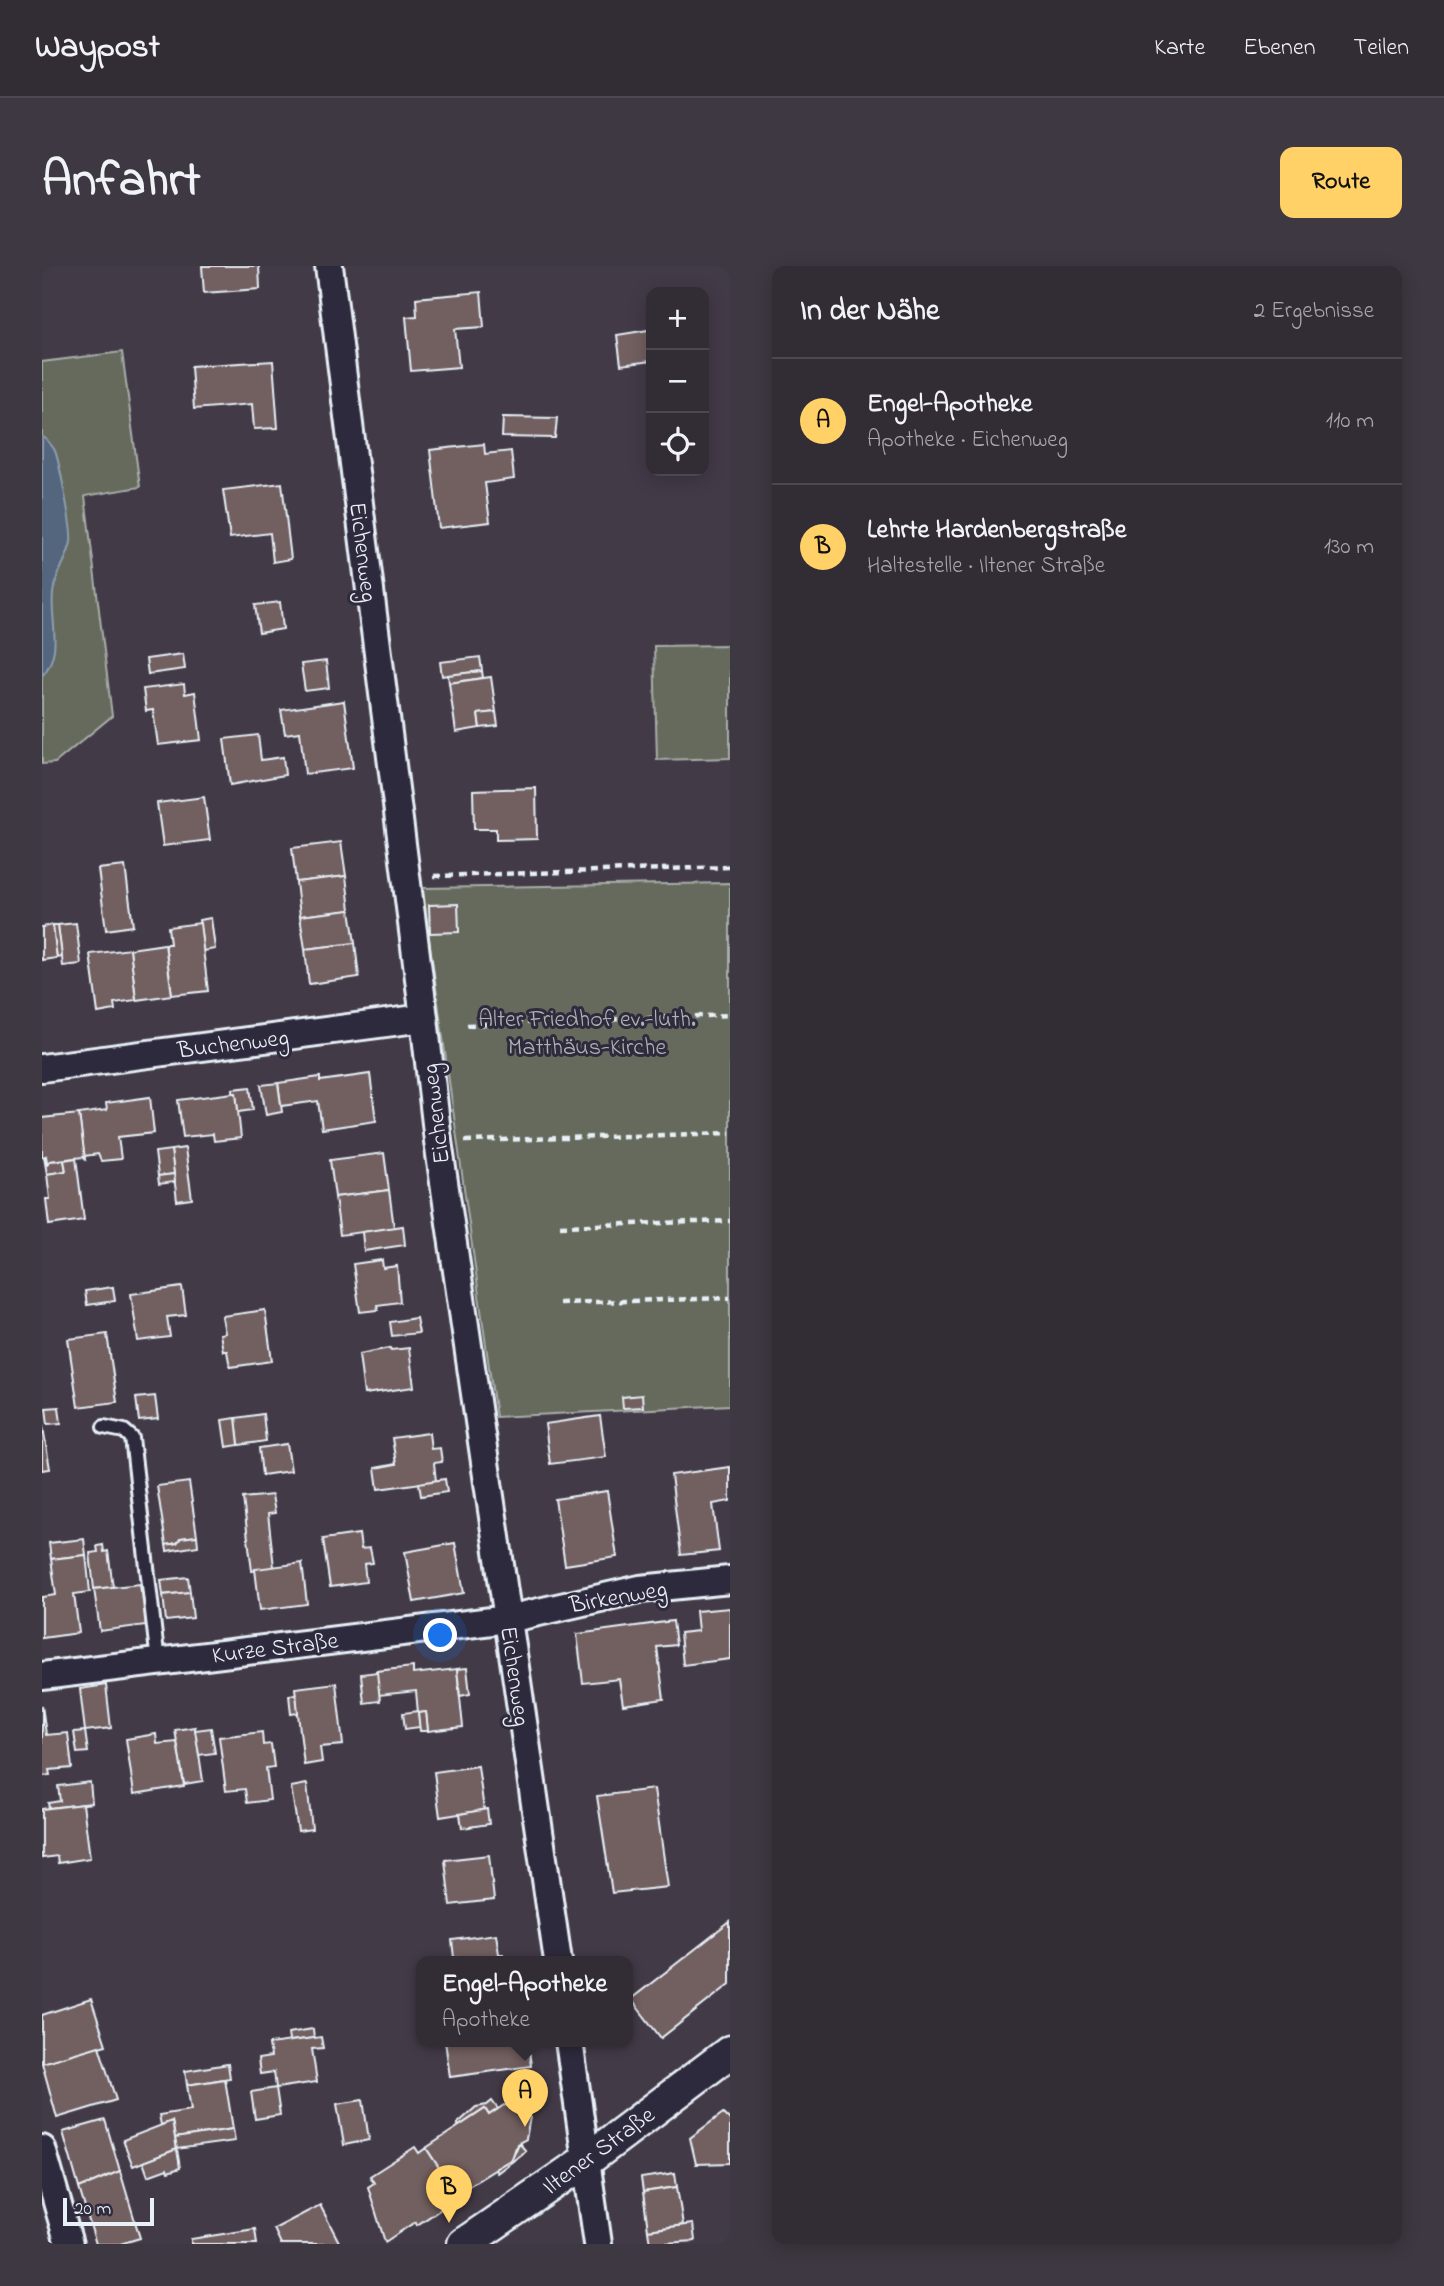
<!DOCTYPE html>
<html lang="de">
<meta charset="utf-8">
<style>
body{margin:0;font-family:"Indie Flower",sans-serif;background:#3d3841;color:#f1f3f6}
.controls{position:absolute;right:21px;top:21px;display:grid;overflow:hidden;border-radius:14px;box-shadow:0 4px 18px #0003}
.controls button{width:63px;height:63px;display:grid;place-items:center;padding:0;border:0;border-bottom:2px solid #4d4850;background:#322c35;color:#f1f3f6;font:35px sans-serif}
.scale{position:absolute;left:21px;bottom:18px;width:91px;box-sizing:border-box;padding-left:7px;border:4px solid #e8f1f8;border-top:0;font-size:19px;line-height:24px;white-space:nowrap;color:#e8f1f8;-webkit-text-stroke:5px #2f2a3d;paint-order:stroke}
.you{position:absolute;left:399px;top:1370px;width:24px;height:24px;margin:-18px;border:5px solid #fff;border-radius:50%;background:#1a73e8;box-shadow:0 0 0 10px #1a73e833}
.badge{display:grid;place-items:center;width:46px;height:46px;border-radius:50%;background:#ffd166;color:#111;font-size:23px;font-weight:700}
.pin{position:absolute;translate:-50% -58px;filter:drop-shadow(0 2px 4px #0008)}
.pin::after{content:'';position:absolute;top:37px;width:24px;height:21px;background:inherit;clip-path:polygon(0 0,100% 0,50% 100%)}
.popup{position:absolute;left:374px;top:1690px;width:217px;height:91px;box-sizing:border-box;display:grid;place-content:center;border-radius:14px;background:#322c35;filter:drop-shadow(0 2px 5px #0005);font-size:23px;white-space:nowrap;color:#a8a7ad}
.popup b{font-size:26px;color:#f1f3f6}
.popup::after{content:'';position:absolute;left:50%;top:100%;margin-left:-14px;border:14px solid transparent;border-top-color:#322c35}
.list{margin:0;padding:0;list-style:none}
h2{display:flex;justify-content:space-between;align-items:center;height:91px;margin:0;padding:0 28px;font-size:30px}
h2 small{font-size:23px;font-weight:400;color:#a8a7ad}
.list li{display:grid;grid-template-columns:46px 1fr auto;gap:21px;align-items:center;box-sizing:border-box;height:126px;padding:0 28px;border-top:2px solid #4d4850}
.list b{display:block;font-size:26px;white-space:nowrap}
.list p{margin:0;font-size:23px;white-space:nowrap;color:#a8a7ad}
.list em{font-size:23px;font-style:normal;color:#a8a7ad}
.icon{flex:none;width:38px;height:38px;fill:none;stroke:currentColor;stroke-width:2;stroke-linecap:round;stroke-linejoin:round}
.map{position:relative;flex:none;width:688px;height:1978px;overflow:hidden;border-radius:14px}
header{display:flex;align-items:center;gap:42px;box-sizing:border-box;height:98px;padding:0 35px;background:#322c35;border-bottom:2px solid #4d4850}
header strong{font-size:33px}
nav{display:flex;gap:38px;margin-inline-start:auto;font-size:24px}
.intro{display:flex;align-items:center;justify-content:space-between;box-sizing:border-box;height:168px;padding:0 42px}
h1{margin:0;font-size:49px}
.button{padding:18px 32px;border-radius:14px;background:#ffd166;color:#111;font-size:24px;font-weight:700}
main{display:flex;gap:42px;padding:0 42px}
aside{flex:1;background:#322c35;border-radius:14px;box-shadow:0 4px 18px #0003}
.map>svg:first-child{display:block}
.green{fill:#666a5c;stroke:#a7aeaa;stroke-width:2}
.water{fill:#52667e;stroke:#8e9eaf;stroke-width:2}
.building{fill:#725e5f;stroke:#e8f1f8;stroke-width:2}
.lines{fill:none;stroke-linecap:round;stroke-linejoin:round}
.service-casing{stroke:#e8f1f8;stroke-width:18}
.minor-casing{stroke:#e8f1f8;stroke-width:32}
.tertiary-casing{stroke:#e8f1f8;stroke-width:37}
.path{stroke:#e8f1f8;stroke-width:4.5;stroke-dasharray:7 5;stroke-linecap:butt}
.service{stroke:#2f2a3d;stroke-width:12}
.minor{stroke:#2f2a3d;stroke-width:26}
.tertiary{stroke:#2f2a3d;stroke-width:32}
.labels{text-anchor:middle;stroke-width:6;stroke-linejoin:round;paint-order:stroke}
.street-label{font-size:24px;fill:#e8f1f8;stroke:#2f2a3d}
.park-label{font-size:24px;fill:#aeb4b2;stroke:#2f2a3d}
</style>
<header>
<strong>Waypost</strong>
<nav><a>Karte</a><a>Ebenen</a><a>Teilen</a></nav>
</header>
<div class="intro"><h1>Anfahrt</h1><a class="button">Route</a></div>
<main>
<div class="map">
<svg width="688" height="1978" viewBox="0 0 688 1978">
<rect width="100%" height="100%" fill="#433a47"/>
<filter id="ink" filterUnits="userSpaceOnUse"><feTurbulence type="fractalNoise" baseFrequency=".0143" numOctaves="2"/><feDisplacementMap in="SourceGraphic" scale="14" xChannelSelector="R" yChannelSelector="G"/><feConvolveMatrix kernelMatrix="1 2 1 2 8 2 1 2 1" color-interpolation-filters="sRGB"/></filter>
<g filter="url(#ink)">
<g class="green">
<polygon points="80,86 98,221 43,230 70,450 13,497 0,498 0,96"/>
<polygon points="688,379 688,492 615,494 612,380"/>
<polygon points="688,617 688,1139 454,1151 380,622"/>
</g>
<path class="water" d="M0 171 3 172C6 176 11 180 13 185 17 194 31 266 29 276 26 293 13 308 11 327 8 356 22 385 0 410Z"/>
<g class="building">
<polygon points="160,0 217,0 218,23 162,27"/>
<polygon points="439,26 442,61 413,63 417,101 369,105 364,51 375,50 374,32"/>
<polygon points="606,64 609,64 609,95 579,99 575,69"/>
<polygon points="231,95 236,162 212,163 210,138 152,143 149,100"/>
<polygon points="461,151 515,152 513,172 460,171"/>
<polygon points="442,178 443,188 469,185 472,213 443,217 448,256 397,262 388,184"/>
<polygon points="240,217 249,293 231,296 228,267 188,272 181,224"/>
<polygon points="238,336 241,363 217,367 213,339"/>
<polygon points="141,388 143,403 106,408 104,393"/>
<polygon points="438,391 440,405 400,410 398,396"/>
<polygon points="284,395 287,422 263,425 259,398"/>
<polygon points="440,405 441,412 407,417 406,409"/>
<polygon points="449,411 454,446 436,448 438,462 414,466 407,417"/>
<polygon points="142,418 143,428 153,426 159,474 116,479 111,444 104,445 101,423"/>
<polygon points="302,435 311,502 263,508 258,466 243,468 239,444"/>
<polygon points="454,446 456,460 438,462 436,448"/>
<polygon points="216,469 219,494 241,491 243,509 188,519 182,473"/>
<polygon points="494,522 495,573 454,574 454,563 432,563 431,524"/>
<polygon points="162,531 168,574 121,580 115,537"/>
<polygon points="299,576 304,610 254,616 250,582"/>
<polygon points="83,600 91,660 64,664 56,603"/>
<polygon points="304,610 308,644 258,650 254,616"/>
<polygon points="416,638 417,666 388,667 387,639"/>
<polygon points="308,644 313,677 263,683 258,650"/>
<polygon points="169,652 173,683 161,685 157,654"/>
<polygon points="34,657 39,698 21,700 16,659"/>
<polygon points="158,657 166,725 130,729 123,678 128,678 126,661"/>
<polygon points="11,659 15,692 0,694 0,661"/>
<polygon points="11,659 16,659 20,691 15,692"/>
<polygon points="313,677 317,711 267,718 263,683"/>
<polygon points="123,678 130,729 94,734 88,683"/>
<polygon points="88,683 94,734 72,737 73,744 56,747 48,688"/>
<polygon points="328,808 334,855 280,863 276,835 239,840 236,817 278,811 278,815"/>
<polygon points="236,817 240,846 224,849 219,819"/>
<polygon points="208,821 211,844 196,846 194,827 191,827 191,823"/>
<polygon points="191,827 194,827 199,872 172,875 171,868 141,871 136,834"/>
<polygon points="108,831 112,867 76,871 79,893 59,895 56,888 42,890 37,848 65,844 64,837"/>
<polygon points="37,848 43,893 41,891 8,895 5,898 4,890 0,891 0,852"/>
<polygon points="143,882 150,933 135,935 129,884"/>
<polygon points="129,884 132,908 116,910 113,886"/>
<polygon points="342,887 347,924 293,931 288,894"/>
<polygon points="4,890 5,898 8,895 22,894 24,905 5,908 2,891"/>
<polygon points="34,892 42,954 7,959 4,933 8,933 5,908 24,905 22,894"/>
<polygon points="132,908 133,916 117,918 116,910"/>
<polygon points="347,924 352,962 298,969 293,931"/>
<polygon points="361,960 363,979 322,985 320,966"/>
<polygon points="340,994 341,1002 355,1000 358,1036 335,1039 336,1044 318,1046 311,998"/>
<polygon points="71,1021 73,1035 45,1039 43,1025"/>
<polygon points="140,1021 144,1049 125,1051 128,1071 96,1075 89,1028"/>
<polygon points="223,1044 230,1095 188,1101 185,1085 181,1085 178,1068 183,1067 180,1050"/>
<polygon points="374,1052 377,1067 350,1070 348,1056"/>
<polygon points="65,1068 75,1136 36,1141 26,1073"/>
<polygon points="348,1082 349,1084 367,1082 372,1121 322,1128 317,1088"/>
<polygon points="600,1129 601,1141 581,1142 580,1131"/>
<polygon points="113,1130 116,1153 97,1155 94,1132"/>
<polygon points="17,1141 19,1157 6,1158 4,1142"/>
<polygon points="221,1148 224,1175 197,1179 194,1152"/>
<polygon points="558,1150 564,1191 508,1198 503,1158"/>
<polygon points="194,1152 197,1179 184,1181 180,1154"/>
<polygon points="0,1155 8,1203 0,1204"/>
<polygon points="387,1167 389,1183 398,1182 400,1196 392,1197 394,1215 336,1223 333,1202 354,1198 350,1172"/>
<polygon points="245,1178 249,1205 220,1209 217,1182"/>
<polygon points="688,1201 688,1235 671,1238 677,1285 639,1289 629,1209"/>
<polygon points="403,1213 405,1226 379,1230 377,1217"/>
<polygon points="147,1216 155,1270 139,1272 135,1277 124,1279 115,1220"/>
<polygon points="565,1225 575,1291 523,1299 513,1233"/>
<polygon points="230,1229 233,1247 226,1248 232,1301 210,1305 201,1232"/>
<polygon points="317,1268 319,1283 328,1282 331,1297 322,1298 324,1316 288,1321 281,1273"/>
<polygon points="155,1270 156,1280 125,1285 124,1279 135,1277 139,1272"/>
<polygon points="42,1273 44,1289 9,1293 7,1277"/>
<polygon points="413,1277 422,1327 372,1336 363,1286"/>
<polygon points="61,1279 62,1286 66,1285 71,1321 52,1323 48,1287 56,1286 55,1280"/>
<polygon points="44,1289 48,1326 32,1328 37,1367 0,1372 0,1331 14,1329 9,1293"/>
<polygon points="260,1297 265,1338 218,1344 213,1303"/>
<polygon points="146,1311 148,1326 121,1329 119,1314"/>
<polygon points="98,1318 99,1326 106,1326 109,1348 103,1350 104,1359 58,1365 52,1323"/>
<polygon points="148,1326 151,1352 124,1355 121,1329"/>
<polygon points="688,1342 688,1393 641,1399 638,1367 656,1365 654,1345"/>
<polygon points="631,1355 634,1379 615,1381 622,1433 581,1439 577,1413 541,1417 535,1368"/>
<polygon points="371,1401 371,1408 415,1403 421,1461 386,1465 384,1446 376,1447 374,1425 337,1429 334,1405"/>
<polygon points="425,1402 428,1428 418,1430 415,1403"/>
<polygon points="335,1406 338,1435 322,1437 319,1408"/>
<polygon points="294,1417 301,1479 278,1481 280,1496 262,1499 253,1422"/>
<polygon points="64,1419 69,1462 43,1465 38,1423"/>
<polygon points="254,1428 256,1447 249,1448 247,1429"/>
<polygon points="0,1439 4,1469 26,1467 30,1502 7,1504 8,1509 0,1510"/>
<polygon points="376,1445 378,1461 363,1463 361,1447"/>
<polygon points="384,1446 386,1465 378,1465 376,1447"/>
<polygon points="153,1461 161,1515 142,1518 133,1464"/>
<polygon points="169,1462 173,1487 157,1489 153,1464"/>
<polygon points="43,1465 46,1486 35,1487 32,1466"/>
<polygon points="220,1466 221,1479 229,1478 232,1501 224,1502 228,1534 205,1537 203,1523 184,1525 177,1471"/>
<polygon points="114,1468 115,1478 135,1476 142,1520 92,1528 84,1473"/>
<polygon points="436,1500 442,1544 398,1551 392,1506"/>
<polygon points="48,1516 50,1537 7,1542 6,1537 18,1535 16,1520"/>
<polygon points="265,1518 270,1563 256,1565 249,1521"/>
<polygon points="612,1523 626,1621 570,1627 555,1530"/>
<polygon points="41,1538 48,1592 16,1597 15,1590 0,1592 0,1543"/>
<polygon points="445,1543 447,1558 420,1562 418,1548"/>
<polygon points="447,1589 452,1634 408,1639 403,1594"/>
<polygon points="688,1656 688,1718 619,1772 589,1733"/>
<polygon points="454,1668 457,1688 461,1688 462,1695 422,1695 421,1691 412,1692 410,1674"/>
<polygon points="49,1733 64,1779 0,1797 0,1749"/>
<polygon points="271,1763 272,1772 247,1775 246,1767"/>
<polygon points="279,1771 281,1782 270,1783 275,1816 234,1822 232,1806 218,1808 216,1793 229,1791 227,1778"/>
<polygon points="403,1775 486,1775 489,1800 408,1811"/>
<polygon points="57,1780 74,1834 15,1852 0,1797"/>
<polygon points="186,1798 188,1812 145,1819 143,1805"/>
<polygon points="183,1813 191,1863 133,1872 130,1855 119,1859 117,1849 149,1844 145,1819"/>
<polygon points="234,1822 238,1849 213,1853 209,1826"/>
<polygon points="321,1834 327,1874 302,1879 295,1838"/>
<polygon points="450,1835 456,1843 447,1849 443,1843 417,1860 415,1858 434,1841 445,1839"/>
<polygon points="462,1839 483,1844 488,1851 484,1873 475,1878 470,1893 414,1928 384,1882 443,1843 447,1849"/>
<polygon points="681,1847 688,1854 688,1897 654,1898 648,1872"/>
<polygon points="63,1854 78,1905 37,1922 21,1866"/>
<polygon points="130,1855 135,1883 91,1900 81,1874"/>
<polygon points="191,1863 193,1875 135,1883 133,1872"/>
<polygon points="477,1877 484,1885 455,1907 453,1903 470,1893"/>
<polygon points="373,1881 377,1887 384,1882 414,1928 398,1940 399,1943 375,1959 373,1956 343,1976 326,1921 332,1917 328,1910"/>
<polygon points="135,1883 138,1902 126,1906 125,1903 106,1910 101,1896"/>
<polygon points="78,1905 98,1972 78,1978 54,1978 37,1922"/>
<polygon points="633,1907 635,1921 601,1926 599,1912"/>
<polygon points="635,1921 641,1959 606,1964 601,1926"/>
<polygon points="278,1939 298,1978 239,1978 232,1963"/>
<polygon points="651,1958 653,1975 608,1978 606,1964"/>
<polygon points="213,1963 215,1978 149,1978 149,1973"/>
</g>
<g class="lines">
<defs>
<polyline id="service" points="62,1161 82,1165 90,1172 116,1396"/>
<g id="minor">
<polyline points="287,0 382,752 396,875 516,1695"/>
<polyline points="0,802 382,752"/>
<polyline points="0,1410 466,1353 598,1323 688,1314"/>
<polyline points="527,1775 556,1978"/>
<polyline points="0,1883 27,1978"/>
</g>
<polyline id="tertiary" points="422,1978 545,1894 688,1786"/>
</defs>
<use href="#service" class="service-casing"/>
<use href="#minor" class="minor-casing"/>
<use href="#tertiary" class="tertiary-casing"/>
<g class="path">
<polyline points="392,610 688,601"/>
<polyline points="425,759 688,749"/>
<polyline points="423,875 688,867"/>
<polyline points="518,960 688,955"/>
<polyline points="517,1037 688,1032"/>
</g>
<use href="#service" class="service"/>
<use href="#minor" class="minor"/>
<use href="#tertiary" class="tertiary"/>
</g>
</g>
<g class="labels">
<g class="street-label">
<text transform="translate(322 286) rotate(83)" y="8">Eichenweg</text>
<text transform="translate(191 777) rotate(-7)" y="8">Buchenweg</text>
<text transform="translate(393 848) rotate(-97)" y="8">Eichenweg</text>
<text transform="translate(576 1330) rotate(-10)" y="8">Birkenweg</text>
<text transform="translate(233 1381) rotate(-7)" y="8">Kurze Straße</text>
<text transform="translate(474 1410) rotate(82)" y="8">Eichenweg</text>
<text transform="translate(556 1884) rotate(-36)" y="8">Iltener Straße</text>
</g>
<g class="park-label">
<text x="545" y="760">Alter Friedhof ev.-luth.<tspan x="545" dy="28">Matthäus-Kirche</tspan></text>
</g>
</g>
</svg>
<div class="controls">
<button>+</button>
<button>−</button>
<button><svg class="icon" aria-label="locate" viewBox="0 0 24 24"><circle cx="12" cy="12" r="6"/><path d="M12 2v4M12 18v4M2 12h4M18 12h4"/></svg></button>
</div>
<div class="scale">20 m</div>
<div class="you"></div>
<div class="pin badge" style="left:483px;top:1861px">A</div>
<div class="popup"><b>Engel-Apotheke</b>Apotheke</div>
<div class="pin badge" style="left:407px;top:1957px">B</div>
</div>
<aside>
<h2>In der Nähe<small>2 Ergebnisse</small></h2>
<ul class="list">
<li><span class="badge">A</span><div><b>Engel-Apotheke</b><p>Apotheke · Eichenweg</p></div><em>110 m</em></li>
<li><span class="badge">B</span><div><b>Lehrte Hardenbergstraße</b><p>Haltestelle · Iltener Straße</p></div><em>130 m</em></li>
</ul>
</aside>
</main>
